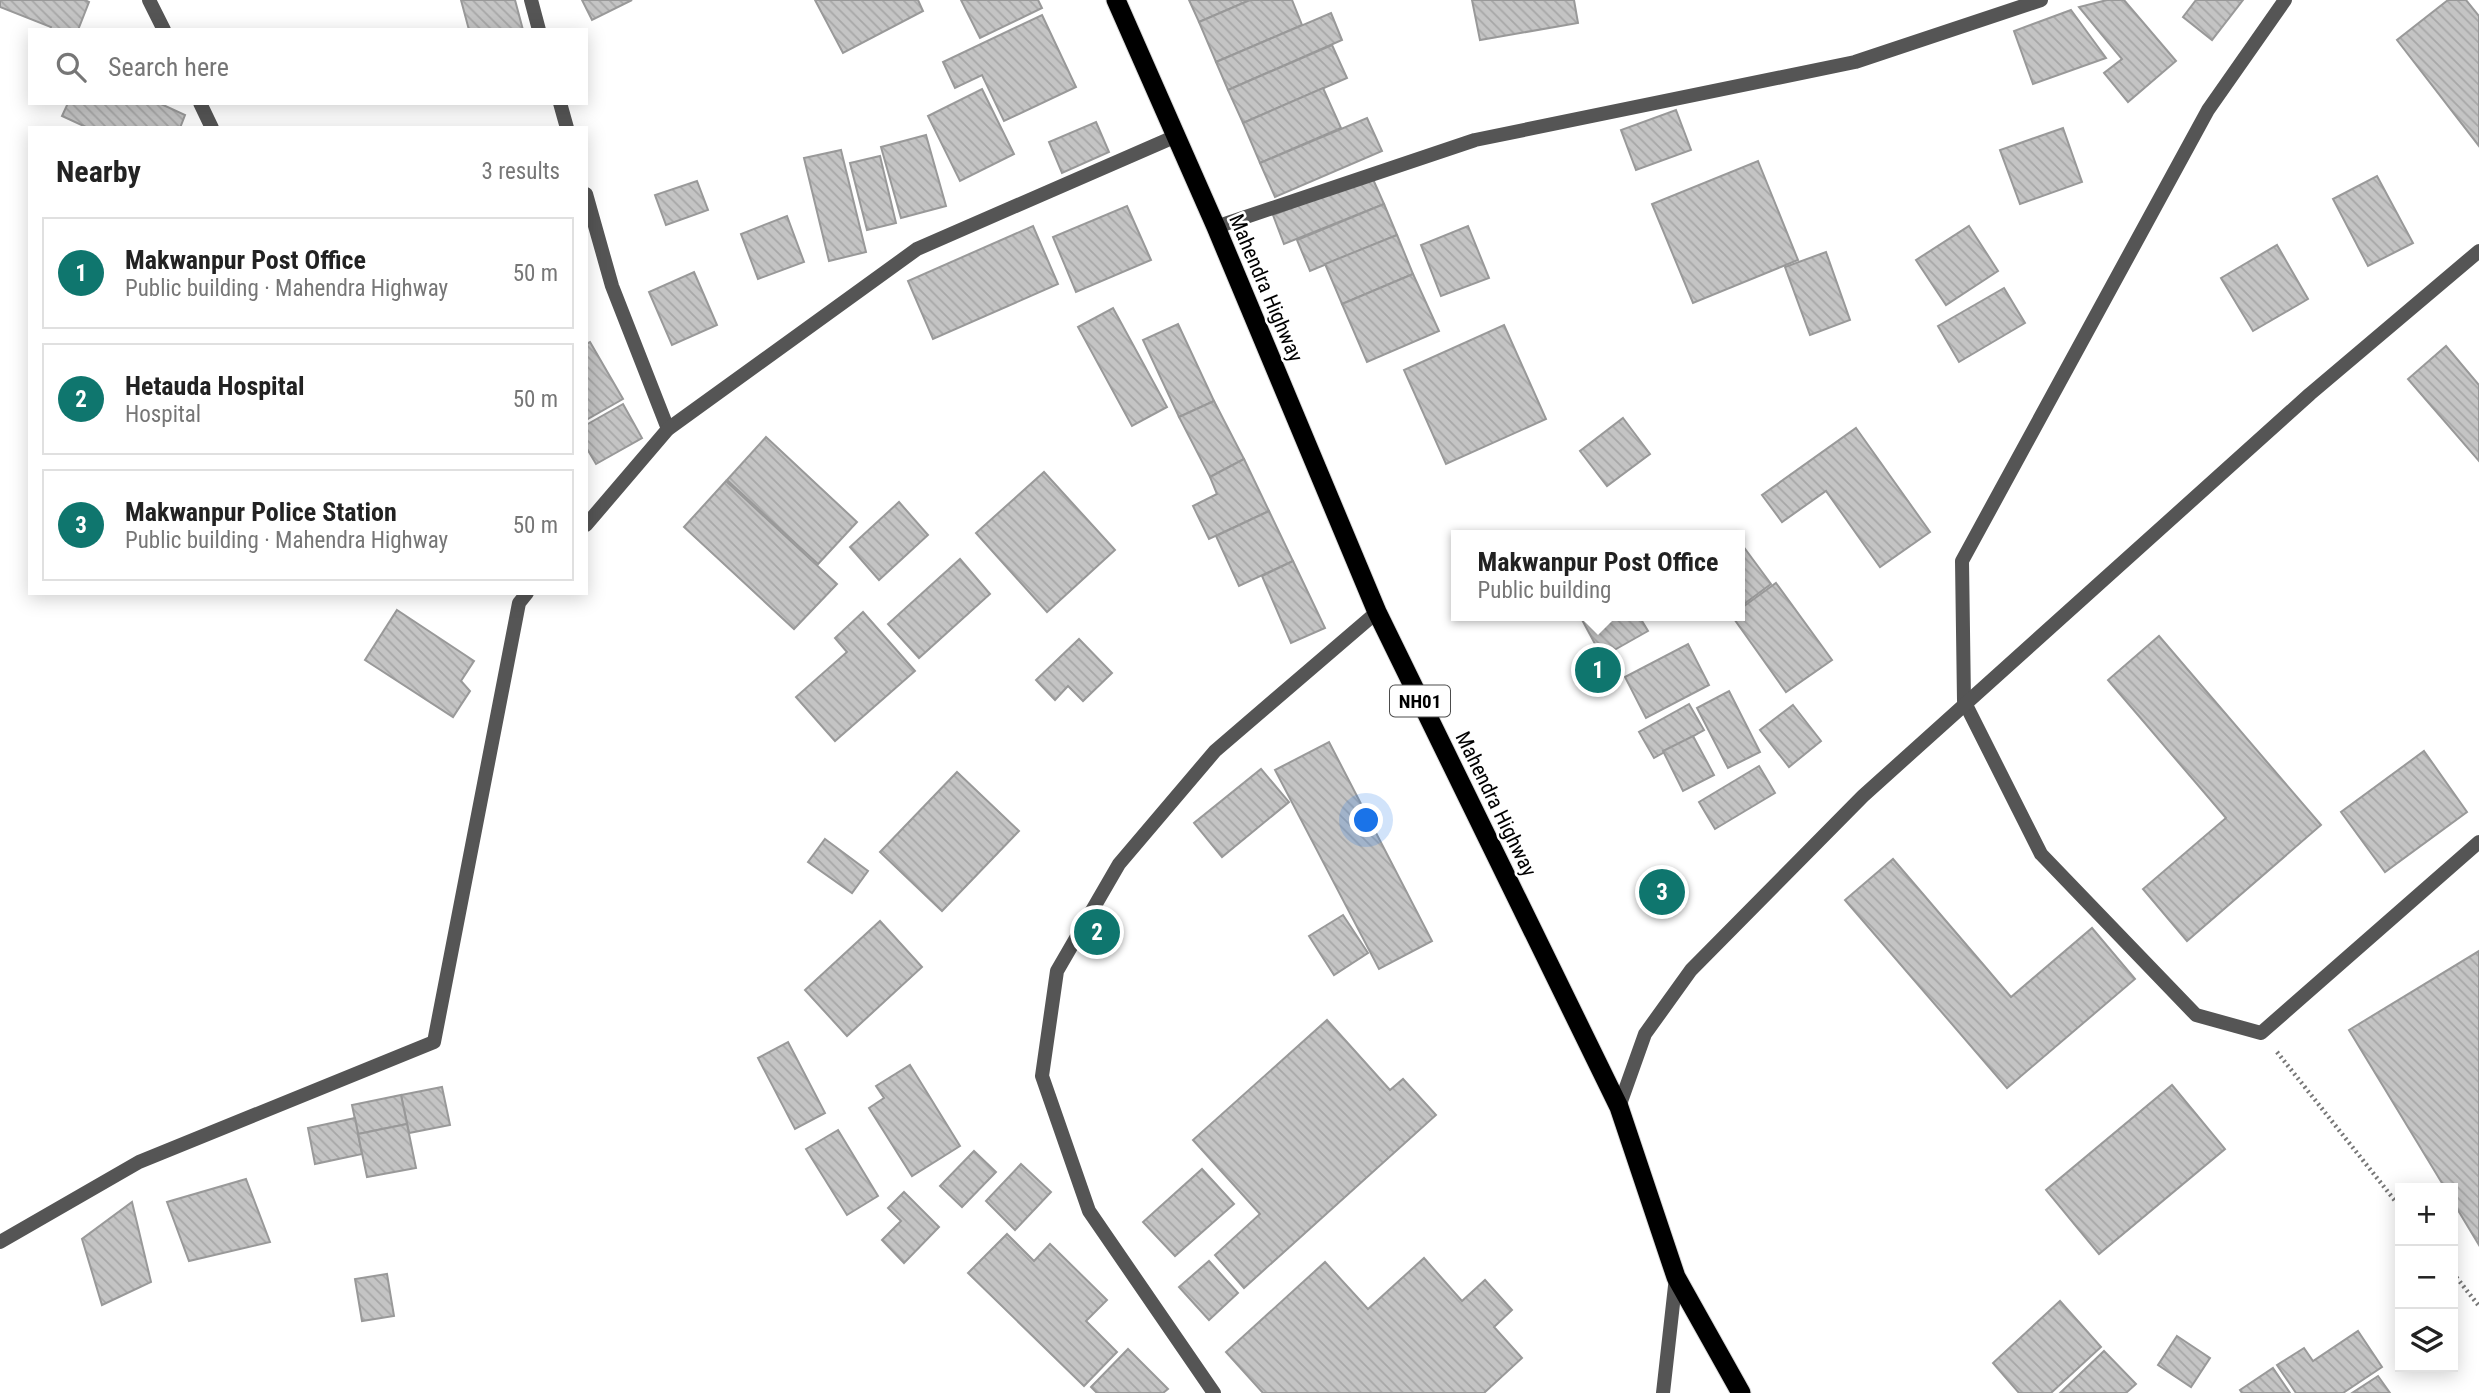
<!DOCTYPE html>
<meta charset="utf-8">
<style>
body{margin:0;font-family:"Roboto Condensed",sans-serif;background:#f6f6f6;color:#222}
.controls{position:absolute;right:21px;bottom:21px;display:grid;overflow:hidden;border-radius:0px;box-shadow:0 4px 18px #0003}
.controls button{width:63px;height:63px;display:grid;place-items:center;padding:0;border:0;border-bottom:2px solid #e0e0e0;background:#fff;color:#222;font:35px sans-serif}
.you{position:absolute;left:1367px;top:821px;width:24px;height:24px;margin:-18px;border:5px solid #fff;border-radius:50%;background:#1a73e8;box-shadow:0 0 0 10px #1a73e833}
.badge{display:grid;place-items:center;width:46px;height:46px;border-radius:50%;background:#0f766e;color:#fff;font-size:23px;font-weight:700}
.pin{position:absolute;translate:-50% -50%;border:4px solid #fff;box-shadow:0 2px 7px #0006}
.popup{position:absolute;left:1451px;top:530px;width:294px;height:91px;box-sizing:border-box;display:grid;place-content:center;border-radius:0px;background:#fff;filter:drop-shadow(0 2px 5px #0005);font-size:23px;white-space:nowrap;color:#767676}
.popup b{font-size:26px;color:#222}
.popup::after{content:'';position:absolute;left:50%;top:100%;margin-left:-14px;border:14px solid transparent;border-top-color:#fff}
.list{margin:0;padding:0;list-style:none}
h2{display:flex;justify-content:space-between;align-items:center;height:91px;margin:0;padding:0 28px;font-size:30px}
h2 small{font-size:23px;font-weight:400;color:#767676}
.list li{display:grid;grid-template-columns:46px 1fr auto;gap:21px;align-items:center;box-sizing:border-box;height:112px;margin:0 14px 14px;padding:0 14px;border:2px solid #e0e0e0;border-radius:0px}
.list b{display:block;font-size:26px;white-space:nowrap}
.list p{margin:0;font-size:23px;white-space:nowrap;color:#767676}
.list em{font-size:23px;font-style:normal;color:#767676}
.icon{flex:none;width:38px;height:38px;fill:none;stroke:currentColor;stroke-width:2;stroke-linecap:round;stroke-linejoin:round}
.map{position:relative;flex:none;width:2479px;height:1393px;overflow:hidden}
.search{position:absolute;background:#fff;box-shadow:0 4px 18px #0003;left:28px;top:28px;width:560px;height:77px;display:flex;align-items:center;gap:18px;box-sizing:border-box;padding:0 24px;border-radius:0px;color:#767676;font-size:26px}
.panel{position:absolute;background:#fff;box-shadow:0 4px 18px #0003;left:28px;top:126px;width:560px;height:469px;border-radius:0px}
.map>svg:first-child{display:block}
.building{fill:url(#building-back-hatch);stroke:#999;stroke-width:2}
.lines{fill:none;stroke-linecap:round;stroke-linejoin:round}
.trunk-casing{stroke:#dbdbdb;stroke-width:21}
.path{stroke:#777;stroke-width:4.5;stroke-dasharray:2 3.5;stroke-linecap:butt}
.minor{stroke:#555;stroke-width:14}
.tertiary{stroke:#555;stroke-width:14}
.trunk{stroke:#000;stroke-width:19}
.labels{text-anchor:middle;stroke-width:5;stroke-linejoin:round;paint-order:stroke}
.shield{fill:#fff;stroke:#4c4c4c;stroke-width:2}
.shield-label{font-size:19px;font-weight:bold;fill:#000}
.street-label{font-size:21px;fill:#000;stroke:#fff}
</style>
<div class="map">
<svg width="2479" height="1393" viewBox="0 0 2479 1393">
<defs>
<pattern id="building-back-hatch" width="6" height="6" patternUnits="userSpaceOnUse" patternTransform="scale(1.75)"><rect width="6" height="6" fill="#c4c4c4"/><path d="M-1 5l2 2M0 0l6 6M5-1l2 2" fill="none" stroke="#a7a7a7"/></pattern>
</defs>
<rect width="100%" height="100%" fill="#fff"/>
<g class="building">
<polygon points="0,0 85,0 89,2 78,30 50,30 51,27 0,7"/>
<polygon points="461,0 515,0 523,30 469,30"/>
<polygon points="582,0 632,0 592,20"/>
<polygon points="815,0 918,0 923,11 843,53"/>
<polygon points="961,0 1038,0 1042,8 980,38"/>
<polygon points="1189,0 1250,0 1199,22"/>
<polygon points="1250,0 1292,0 1302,25 1216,62 1199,22"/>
<polygon points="1472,0 1574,0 1578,23 1480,40"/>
<polygon points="2107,0 2124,0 2176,61 2128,102 2104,73 2122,59 2079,7"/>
<polygon points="2196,0 2243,0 2212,40 2183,17"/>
<polygon points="2448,0 2466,0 2479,16 2479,146 2397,40"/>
<polygon points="2071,10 2106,58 2033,84 2014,31"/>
<polygon points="1331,13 1342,40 1228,90 1216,62"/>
<polygon points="1042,15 1076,87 1004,121 982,75 955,88 943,62"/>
<polygon points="1332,45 1347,78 1243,123 1228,90"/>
<polygon points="1323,88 1341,128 1260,163 1243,123"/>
<polygon points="982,89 1014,154 960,181 928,116"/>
<polygon points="68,103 159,103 185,115 180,128 88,128 62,116"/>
<polygon points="1676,110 1691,150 1636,170 1621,130"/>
<polygon points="1367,118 1382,151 1275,197 1260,163"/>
<polygon points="1096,122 1109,152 1062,173 1049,142"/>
<polygon points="2063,128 2082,182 2020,204 2000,150"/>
<polygon points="926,135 946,206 901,218 881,147"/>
<polygon points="841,150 866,252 829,261 804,158"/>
<polygon points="880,156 896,223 867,230 850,163"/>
<polygon points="1758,161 1798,260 1693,303 1652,204"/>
<polygon points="2377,176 2413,243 2368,266 2333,199"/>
<polygon points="1372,177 1384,204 1284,244 1273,215"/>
<polygon points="697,181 708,210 666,225 655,195"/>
<polygon points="1384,204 1397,235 1310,271 1297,240"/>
<polygon points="1127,206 1151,260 1076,292 1053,237"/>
<polygon points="787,216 804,262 758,279 741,234"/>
<polygon points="1033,226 1058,284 933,339 908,281"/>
<polygon points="1468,226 1489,278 1441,296 1421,245"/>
<polygon points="1969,226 1998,271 1946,305 1916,260"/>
<polygon points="1397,235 1413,274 1342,304 1325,264"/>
<polygon points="2277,245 2308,299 2253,331 2221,278"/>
<polygon points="1826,252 1850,320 1810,335 1785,267"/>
<polygon points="694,272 717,325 672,345 649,292"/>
<polygon points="1413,274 1439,331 1367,362 1342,304"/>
<polygon points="2004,288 2025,323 1959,362 1938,326"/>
<polygon points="1113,308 1167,407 1132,426 1078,327"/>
<polygon points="1178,324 1214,401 1179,417 1143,340"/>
<polygon points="1504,325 1546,419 1446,464 1404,370"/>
<polygon points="590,342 623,399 586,420 586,344"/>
<polygon points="2446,346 2479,385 2479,461 2408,379"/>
<polygon points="1214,401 1244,459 1210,477 1179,417"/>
<polygon points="623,404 642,438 596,464 586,447 586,425"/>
<polygon points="1623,418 1650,454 1607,486 1580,451"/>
<polygon points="1856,428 1930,532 1880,567 1826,491 1782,522 1762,495"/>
<polygon points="766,437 857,522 818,564 727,480"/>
<polygon points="1244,459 1269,511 1209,539 1193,506 1217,494 1210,477"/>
<polygon points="1044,472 1115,550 1047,612 976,533"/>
<polygon points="726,481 837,584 794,629 684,527"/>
<polygon points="899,502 928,535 879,580 850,547"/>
<polygon points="1269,511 1293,561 1239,586 1216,536"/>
<polygon points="1740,542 1771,584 1740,607"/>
<polygon points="960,559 990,594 919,658 888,624"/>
<polygon points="1293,561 1325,628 1291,643 1262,576"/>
<polygon points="1776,583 1832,660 1786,692 1732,616 1740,616 1740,609"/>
<polygon points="397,610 474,661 461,681 470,691 453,717 365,660"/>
<polygon points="863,612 915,671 835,741 796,697 847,652 835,638"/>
<polygon points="1585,616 1639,616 1648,631 1602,657 1581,618"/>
<polygon points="2159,636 2321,825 2187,941 2143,889 2226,818 2108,680"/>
<polygon points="1079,639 1112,673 1083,701 1068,686 1055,700 1036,680"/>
<polygon points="1688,644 1709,685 1646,718 1625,677"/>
<polygon points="1729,691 1760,752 1728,768 1697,708"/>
<polygon points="1689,704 1704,730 1654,758 1639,732"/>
<polygon points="1793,705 1821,741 1789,767 1760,730"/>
<polygon points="1693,736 1714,775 1683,791 1663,751"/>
<polygon points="1329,742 1432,941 1379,969 1275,770"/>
<polygon points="2424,751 2467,812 2385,872 2341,812"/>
<polygon points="1759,766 1775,793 1715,829 1699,802"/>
<polygon points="1261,769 1289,802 1222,857 1194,823"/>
<polygon points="957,772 1019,831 942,911 880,852"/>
<polygon points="825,839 868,871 852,893 808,862"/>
<polygon points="1893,859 2011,997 2092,928 2135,979 2007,1088 1845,900"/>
<polygon points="1343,915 1368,953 1334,975 1309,936"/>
<polygon points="880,921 922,967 847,1036 805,990"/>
<polygon points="2479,951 2479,1245 2453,1202 2453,1188 2445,1188 2349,1030"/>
<polygon points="1327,1020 1390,1090 1403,1079 1436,1115 1244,1288 1215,1255 1260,1214 1193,1140"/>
<polygon points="788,1042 825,1113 795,1129 758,1058"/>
<polygon points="910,1065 960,1146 912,1176 869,1108 884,1098 876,1086"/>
<polygon points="2172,1085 2225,1149 2099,1254 2046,1190"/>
<polygon points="442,1087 450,1125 409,1133 401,1095"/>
<polygon points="401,1095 407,1124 358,1134 352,1105"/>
<polygon points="355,1118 362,1154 315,1164 308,1128"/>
<polygon points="407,1124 416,1168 367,1177 358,1134"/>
<polygon points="838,1130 878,1196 847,1215 806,1149"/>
<polygon points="974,1151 996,1172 962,1207 940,1186"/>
<polygon points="1021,1164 1051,1192 1015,1230 986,1201"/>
<polygon points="1202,1169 1234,1204 1175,1256 1143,1222"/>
<polygon points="246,1179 270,1242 189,1261 167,1202"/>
<polygon points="904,1192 939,1227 904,1263 882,1240 901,1221 888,1208"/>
<polygon points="132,1202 151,1282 102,1305 82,1239"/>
<polygon points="1007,1234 1034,1261 1050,1244 1107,1300 1086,1321 1117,1352 1084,1386 968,1273"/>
<polygon points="1424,1258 1462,1301 1485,1280 1512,1310 1494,1327 1522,1358 1484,1393 1263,1393 1226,1352 1325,1262 1368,1309"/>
<polygon points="1209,1261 1238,1293 1209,1320 1179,1287"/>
<polygon points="387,1274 394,1316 362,1321 355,1279"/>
<polygon points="2060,1301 2101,1347 2051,1393 2019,1393 1993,1363"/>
<polygon points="2358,1331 2382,1367 2343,1393 2296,1393 2277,1365 2304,1348 2313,1361"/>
<polygon points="2177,1336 2210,1358 2191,1387 2158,1365"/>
<polygon points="1128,1349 1168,1389 1163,1393 1097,1393 1091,1387"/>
<polygon points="2104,1351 2136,1384 2126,1393 2060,1393"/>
<polygon points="2273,1368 2290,1393 2242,1393 2240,1390"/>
<polygon points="2378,1376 2390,1393 2352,1393"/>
</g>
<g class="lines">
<defs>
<polyline id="trunk" points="1116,0 1216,227 1377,612 1619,1107 1676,1277 1741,1393"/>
</defs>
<use href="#trunk" class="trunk-casing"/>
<g class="path">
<polyline points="2277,1052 2400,1207"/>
<polyline points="2453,1273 2479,1306"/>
</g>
<g class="minor">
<polyline points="149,0 164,30"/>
<polyline points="531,0 539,30"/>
<polyline points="2285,0 2208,110 1962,561 1964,701 2041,854 2196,1015 2261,1033 2479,842"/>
<polyline points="200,103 212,128"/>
<polyline points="560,103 567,128"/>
<polyline points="586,194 612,286 668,429"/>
<polyline points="1216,227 1475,140 1855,62 2041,0"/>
<polyline points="586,525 668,429 917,249 1174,137"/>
<polyline points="0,1242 139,1162 434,1042 519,603 527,593"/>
<polyline points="1214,1393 1089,1211 1042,1076 1057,971 1119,864 1215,751 1377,612"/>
<polyline points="1663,1393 1676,1277"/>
</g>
<polyline class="tertiary" points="1619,1107 1645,1034 1691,970 1863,796 2310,394 2479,251"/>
<use href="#trunk" class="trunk"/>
</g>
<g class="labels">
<rect class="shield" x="1390" y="685.5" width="60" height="31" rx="5"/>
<g class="shield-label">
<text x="1420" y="708">NH01</text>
</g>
<g class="street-label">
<text transform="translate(1266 288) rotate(67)" y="7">Mahendra Highway</text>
<text transform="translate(1496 804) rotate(64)" y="7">Mahendra Highway</text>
</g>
</g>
</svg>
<div class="controls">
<button>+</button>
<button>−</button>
<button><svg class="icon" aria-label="layers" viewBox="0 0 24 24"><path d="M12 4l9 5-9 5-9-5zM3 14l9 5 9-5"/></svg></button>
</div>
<div class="you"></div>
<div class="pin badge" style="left:1598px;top:670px">1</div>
<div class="popup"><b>Makwanpur Post Office</b>Public building</div>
<div class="pin badge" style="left:1097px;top:932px">2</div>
<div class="pin badge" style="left:1662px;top:892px">3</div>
<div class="search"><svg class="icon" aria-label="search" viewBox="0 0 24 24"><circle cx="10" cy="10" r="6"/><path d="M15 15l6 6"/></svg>Search here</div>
<section class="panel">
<h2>Nearby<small>3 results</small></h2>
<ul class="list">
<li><span class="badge">1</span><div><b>Makwanpur Post Office</b><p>Public building · Mahendra Highway</p></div><em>50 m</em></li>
<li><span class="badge">2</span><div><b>Hetauda Hospital</b><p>Hospital</p></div><em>50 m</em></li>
<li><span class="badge">3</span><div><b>Makwanpur Police Station</b><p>Public building · Mahendra Highway</p></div><em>50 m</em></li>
</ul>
</section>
</div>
